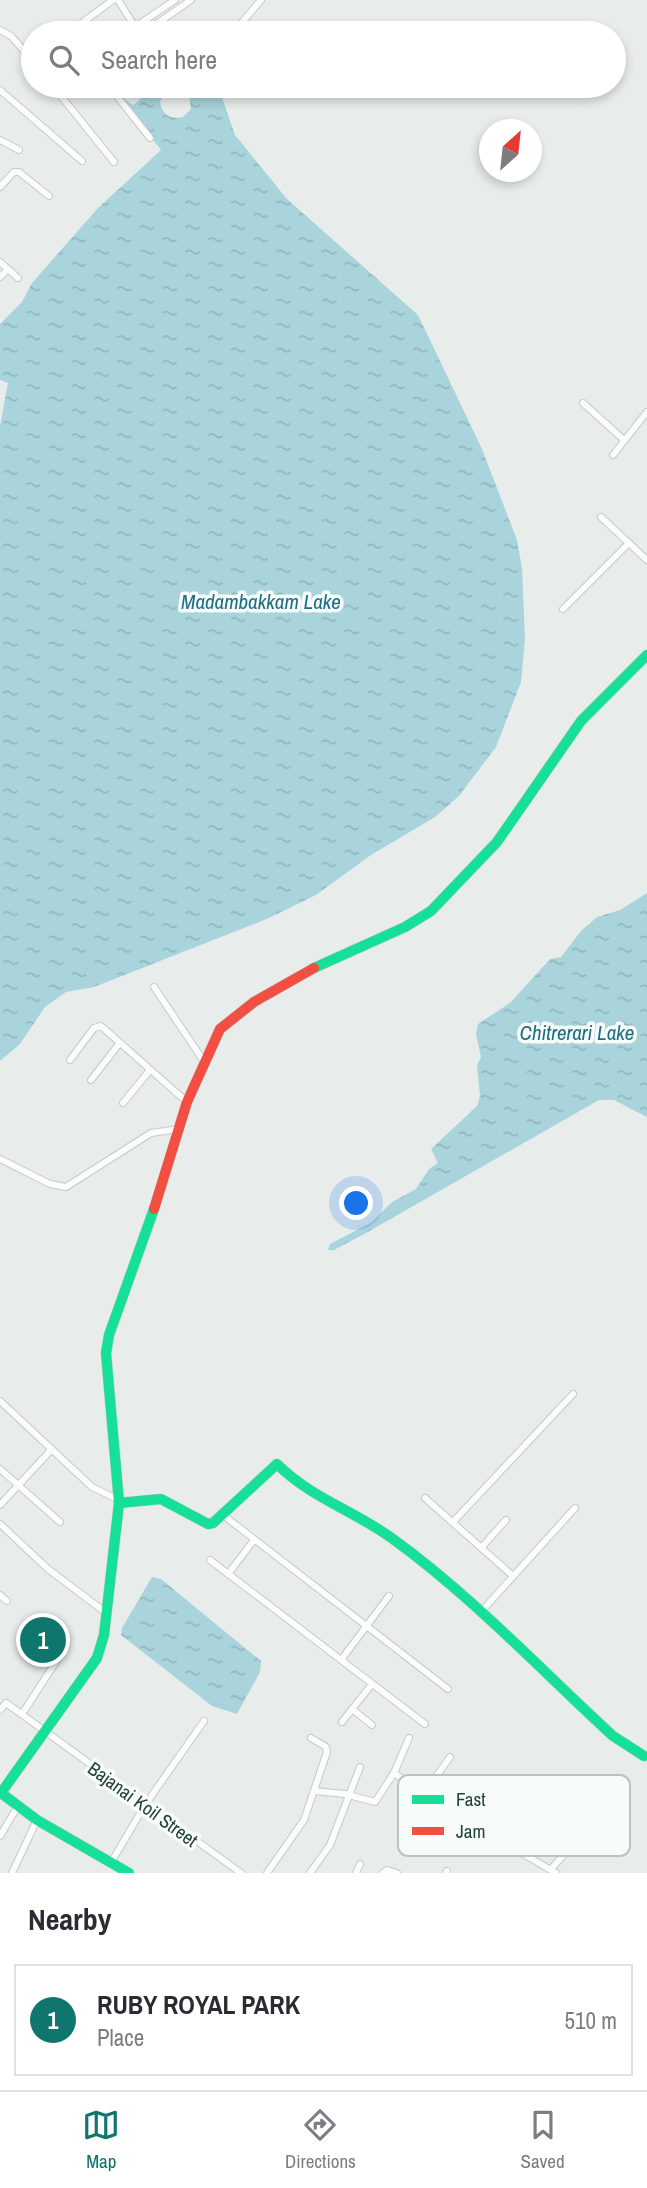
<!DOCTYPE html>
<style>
body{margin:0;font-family:"Archivo Narrow",sans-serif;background:#f7f7f7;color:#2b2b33}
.compass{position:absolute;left:479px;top:119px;width:63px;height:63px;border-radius:50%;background:#fff;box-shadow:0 4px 10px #0003;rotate:27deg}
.you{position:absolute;left:357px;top:1204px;width:24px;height:24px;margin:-18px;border:5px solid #fff;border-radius:50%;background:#1a73e8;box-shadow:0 0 0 10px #1a73e833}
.badge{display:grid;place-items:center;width:46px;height:46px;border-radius:50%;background:#0f766e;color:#fff;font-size:23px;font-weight:700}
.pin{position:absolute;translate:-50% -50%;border:4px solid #fff;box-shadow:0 2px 7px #0006}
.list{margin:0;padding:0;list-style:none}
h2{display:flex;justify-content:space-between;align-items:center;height:91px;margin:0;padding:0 28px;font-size:30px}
h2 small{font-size:23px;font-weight:400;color:#7c7c81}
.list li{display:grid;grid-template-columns:46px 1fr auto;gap:21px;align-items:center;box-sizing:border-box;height:112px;margin:0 14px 14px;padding:0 14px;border:2px solid #e1e1e2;border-radius:0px}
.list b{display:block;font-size:26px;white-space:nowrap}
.list p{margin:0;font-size:23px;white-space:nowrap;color:#7c7c81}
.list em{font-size:23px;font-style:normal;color:#7c7c81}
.icon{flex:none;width:38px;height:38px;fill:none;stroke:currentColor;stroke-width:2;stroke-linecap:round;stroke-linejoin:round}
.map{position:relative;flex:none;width:647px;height:1873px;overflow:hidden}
.search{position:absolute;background:#fff;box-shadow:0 4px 10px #0003;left:21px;right:21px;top:21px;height:77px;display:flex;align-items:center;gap:18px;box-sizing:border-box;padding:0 24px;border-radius:38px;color:#7c7c81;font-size:26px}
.sheet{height:217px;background:#fff}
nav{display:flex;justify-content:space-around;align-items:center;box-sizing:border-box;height:98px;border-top:2px solid #e1e1e2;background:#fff;font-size:19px;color:#7c7c81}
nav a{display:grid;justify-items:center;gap:4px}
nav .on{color:#0f766e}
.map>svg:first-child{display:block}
.water{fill:url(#water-ripples);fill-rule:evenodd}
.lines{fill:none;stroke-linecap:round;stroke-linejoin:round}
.street-casing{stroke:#c5cac8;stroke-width:8}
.fast-casing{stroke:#c3cbc8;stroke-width:11}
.jam-casing{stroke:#c3cbc8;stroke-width:11}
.street{stroke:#fcfcfc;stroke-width:6}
.fast{stroke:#16e098;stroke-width:10}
.jam{stroke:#f24e42;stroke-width:10}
.labels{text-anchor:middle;stroke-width:7;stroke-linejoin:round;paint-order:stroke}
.street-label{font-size:19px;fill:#24423a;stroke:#f7fbf9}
.water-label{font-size:21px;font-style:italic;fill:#1c6f80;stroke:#f7fbf9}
.key{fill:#f7fbf9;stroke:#b8c4c0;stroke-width:2}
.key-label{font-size:19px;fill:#24423a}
</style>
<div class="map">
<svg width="647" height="1873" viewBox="0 0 647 1873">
<defs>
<pattern id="water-ripples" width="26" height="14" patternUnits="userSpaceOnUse" patternTransform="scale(1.75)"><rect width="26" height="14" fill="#a9d4db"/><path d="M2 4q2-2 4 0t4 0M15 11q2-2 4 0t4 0" fill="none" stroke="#91b7bd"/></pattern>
</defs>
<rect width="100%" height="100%" fill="#e8edeb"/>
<g class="water">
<path d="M117 86H126L122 98 133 105 139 101 142 95 137 86 150 97 162 89 160 86H218L235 135 287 199 418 315 482 449 517 540 522 568 525 639 521 682 496 747 459 796 435 817 371 855 316 895 269 918 94 987 66 992 45 1007 20 1044 0 1061V426L8 383 0 380V324L22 302 32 283 98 208 161 150 113 88ZM180 87 189 93 191 109 183 117C170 120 161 114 160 101L170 88Z"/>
<polygon points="647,893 647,1117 614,1100 599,1100 366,1233 334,1250 328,1250 330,1244 372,1222 392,1202 416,1189 429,1169 438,1163 431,1149 477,1106 480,1096 477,1065 481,1057 476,1034 478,1024 510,1003 550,959 561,957 581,931 597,917 620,910"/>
<polygon points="152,1577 161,1579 261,1661 260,1672 237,1714 212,1706 121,1635 122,1628"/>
</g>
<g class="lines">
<defs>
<g id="street">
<polyline points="118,0 135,27"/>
<polyline points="0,30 11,36 33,61"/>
<polyline points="86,33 83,22 113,0"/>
<polyline points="126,33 175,0"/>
<polyline points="158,33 155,25 191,0"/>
<polyline points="202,33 204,32"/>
<polyline points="233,33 261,0"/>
<polyline points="53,86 114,162"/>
<polyline points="109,86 150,138"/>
<polyline points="0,90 82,161"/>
<polyline points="0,140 19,150"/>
<polyline points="0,187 14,172 19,172 49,196"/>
<polyline points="0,262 18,278"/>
<polyline points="0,277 8,269"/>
<polyline points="583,403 624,440"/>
<polyline points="613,455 647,412"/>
<polyline points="601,517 647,560"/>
<polyline points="563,609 629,543"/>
<polyline points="154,987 205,1063"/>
<polyline points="70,1060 94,1028 101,1026 187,1102"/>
<polyline points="91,1080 119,1044"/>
<polyline points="123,1103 150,1070"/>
<polyline points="0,1159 50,1184 66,1187 151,1133 179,1129"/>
<polyline points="0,1401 92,1487 117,1499"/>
<polyline points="0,1469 60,1522"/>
<polyline points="425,1498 513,1576"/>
<polyline points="0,1505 52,1449"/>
<polyline points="223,1515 448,1689"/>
<polyline points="453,1522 573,1394"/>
<polyline points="0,1524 48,1569 105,1612"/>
<polyline points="481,1548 506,1520"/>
<polyline points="210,1560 425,1724"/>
<polyline points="228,1574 254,1540"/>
<polyline points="0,1595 7,1601"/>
<polyline points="480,1613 575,1508"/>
<polyline points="341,1660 389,1596"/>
<polyline points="352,1709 372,1725"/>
<polyline points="0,1710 6,1703 241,1873"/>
<polyline points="22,1714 61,1654"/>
<polyline points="342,1722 372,1684"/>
<polyline points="394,1773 409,1738"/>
<polyline points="314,1791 345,1794 375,1802 394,1773 432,1801 556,1873"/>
<polyline points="423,1795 450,1757"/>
<polyline points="0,1836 18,1806"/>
<polyline points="112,1861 145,1805 204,1721"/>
<polyline points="551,1869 587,1829 553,1786"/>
<polyline points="12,1873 37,1820"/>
<polyline points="267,1873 304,1820 327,1752 326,1747 311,1738"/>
<polyline points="310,1873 330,1845 360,1767"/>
<polyline points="356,1873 360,1864"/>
<polyline points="383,1873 387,1870 397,1873"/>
<polyline points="446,1873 447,1871"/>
</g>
<g id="fast">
<polyline points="314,968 405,927 431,911 497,842 581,721 647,655"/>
<path d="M119 1503 161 1499 208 1524 213 1523 277 1464C311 1498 355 1511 393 1539 473 1597 541 1670 613 1736L644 1756"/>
<polyline points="129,1873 37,1820 1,1793 97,1658 104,1635 119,1503 106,1353 109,1335 154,1209"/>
</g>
<polyline id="jam" points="154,1209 187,1102 220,1029 254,1002 314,968"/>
</defs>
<use href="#street" class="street-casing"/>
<use href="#fast" class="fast-casing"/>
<use href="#jam" class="jam-casing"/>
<use href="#street" class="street"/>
<use href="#fast" class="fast"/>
<use href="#jam" class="jam"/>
</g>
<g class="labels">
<g class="street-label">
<text transform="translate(143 1804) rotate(36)" y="7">Bajanai Koil Street</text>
</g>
<g class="water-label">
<text x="261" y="609">Madambakkam Lake</text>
<text x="577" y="1040">Chitrerari Lake</text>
</g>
</g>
<rect x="398" y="1775" width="232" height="81" rx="10" class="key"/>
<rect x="412" y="1795" width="32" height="9" fill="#16e098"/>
<rect x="412" y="1827" width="32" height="8" fill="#f24e42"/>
<g class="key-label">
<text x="456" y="1806">Fast</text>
<text x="456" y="1838">Jam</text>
</g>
</svg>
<svg class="compass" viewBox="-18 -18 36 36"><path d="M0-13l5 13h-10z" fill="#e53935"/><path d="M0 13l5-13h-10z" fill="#7c7c81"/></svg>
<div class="you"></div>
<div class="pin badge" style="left:43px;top:1640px">1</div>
<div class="search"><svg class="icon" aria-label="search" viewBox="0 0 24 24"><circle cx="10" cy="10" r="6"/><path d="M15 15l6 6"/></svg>Search here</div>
</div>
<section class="sheet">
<h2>Nearby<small></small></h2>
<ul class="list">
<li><span class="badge">1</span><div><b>RUBY ROYAL PARK</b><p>Place</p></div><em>510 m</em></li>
</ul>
</section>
<nav>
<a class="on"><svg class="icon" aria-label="map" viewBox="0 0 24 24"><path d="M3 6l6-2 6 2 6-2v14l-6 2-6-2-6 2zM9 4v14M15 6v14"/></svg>Map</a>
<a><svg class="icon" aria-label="directions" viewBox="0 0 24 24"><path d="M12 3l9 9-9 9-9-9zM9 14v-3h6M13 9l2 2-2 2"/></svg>Directions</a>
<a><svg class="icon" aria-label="saved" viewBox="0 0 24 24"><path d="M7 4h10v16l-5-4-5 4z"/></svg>Saved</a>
</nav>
